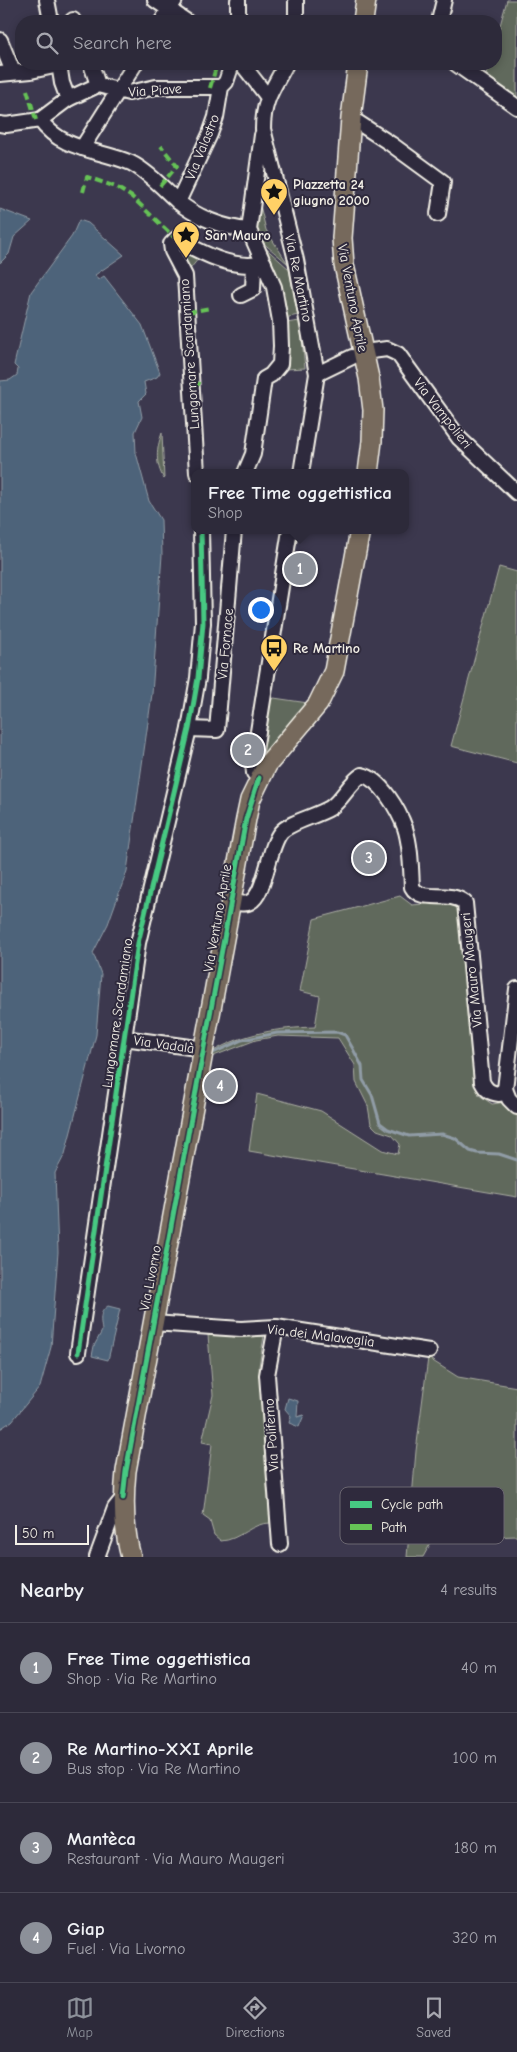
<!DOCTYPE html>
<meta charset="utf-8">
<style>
body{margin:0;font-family:"Comic Neue",sans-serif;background:#353242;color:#f1f3f6}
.scale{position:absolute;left:15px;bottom:12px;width:74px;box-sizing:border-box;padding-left:5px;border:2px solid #f4f1e8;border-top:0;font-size:14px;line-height:18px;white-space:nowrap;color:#f4f1e8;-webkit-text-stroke:4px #2f2a3d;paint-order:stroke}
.you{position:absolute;left:260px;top:609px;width:18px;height:18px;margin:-12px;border:4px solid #fff;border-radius:50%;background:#1a73e8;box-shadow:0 0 0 8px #1a73e833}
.badge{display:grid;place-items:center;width:32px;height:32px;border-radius:50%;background:#8c9099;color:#fff;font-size:16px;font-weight:700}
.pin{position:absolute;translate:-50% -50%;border:2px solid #fff;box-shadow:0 1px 5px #0006}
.popup{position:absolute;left:191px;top:469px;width:218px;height:65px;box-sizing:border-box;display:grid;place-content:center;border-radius:10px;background:#2d2a3a;filter:drop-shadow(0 1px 4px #0005);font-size:16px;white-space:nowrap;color:#a7a7af}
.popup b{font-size:19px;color:#f1f3f6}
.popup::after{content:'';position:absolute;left:50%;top:100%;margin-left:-10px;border:10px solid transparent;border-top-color:#2d2a3a}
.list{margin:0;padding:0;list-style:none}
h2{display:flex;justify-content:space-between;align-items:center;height:65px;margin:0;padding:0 20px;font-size:21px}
h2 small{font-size:16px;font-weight:400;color:#a7a7af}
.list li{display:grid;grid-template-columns:32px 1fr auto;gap:15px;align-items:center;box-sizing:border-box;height:90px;padding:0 20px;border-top:1px solid #484654}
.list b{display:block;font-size:19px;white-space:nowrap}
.list p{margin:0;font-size:16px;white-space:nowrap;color:#a7a7af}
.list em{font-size:16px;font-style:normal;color:#a7a7af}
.icon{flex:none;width:28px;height:28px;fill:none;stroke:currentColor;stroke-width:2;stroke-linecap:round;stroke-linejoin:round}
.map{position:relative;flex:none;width:517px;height:1557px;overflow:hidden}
.search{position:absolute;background:#2d2a3a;box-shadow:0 2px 8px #0003;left:15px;right:15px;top:15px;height:55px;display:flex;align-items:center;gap:12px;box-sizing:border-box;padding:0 18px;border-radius:20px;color:#a7a7af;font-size:19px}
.sheet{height:425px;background:#2d2a3a}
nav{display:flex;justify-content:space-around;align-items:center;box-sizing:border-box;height:70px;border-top:1px solid #484654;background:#2d2a3a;font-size:14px;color:#a7a7af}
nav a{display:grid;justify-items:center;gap:2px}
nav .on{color:#8c9099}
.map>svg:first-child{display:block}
.green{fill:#61695c;stroke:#aaada2}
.water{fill:#4e647a;stroke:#909ca6}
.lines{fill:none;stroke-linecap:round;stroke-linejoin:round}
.stream{stroke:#909ca6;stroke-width:3}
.minor-casing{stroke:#f4f1e8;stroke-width:18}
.major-casing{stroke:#f4f1e8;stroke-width:22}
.minor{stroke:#2f2a3d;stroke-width:14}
.major{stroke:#76695c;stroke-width:19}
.quiet{stroke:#66c356;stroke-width:4;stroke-dasharray:8 4;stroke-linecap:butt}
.cycleway-casing{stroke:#2f2a3d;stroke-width:8}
.cycleway{stroke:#46c982;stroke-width:5}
.labels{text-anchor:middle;stroke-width:4;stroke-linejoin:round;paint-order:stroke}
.street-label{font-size:14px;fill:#f4f1e8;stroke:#2f2a3d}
.poi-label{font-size:14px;font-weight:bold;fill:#f4f1e8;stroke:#2f2a3d;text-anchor:start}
.key{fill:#2f2a3d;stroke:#6a6670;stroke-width:1}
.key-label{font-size:14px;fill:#f4f1e8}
</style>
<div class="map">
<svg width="517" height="1557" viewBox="0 0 517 1557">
<rect width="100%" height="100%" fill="#3c384e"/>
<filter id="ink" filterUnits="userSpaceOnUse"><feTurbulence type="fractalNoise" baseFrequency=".02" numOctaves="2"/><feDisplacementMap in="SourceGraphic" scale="10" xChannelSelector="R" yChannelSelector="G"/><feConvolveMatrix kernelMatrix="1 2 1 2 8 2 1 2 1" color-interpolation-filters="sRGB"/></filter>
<g filter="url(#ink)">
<g class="green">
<polygon points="507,0 517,0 517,98 486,75 489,64 496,64 496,40"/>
<path d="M259 201 266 230 288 264C258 237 253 243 259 201Z"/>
<polygon points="261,244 289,269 298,315 285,318 276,271"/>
<polygon points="184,250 199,258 190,269 180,255 180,251"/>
<polygon points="300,321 305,368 286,369 286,323"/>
<path d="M162 433 164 479C155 463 156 450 162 433Z"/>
<polygon points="499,567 517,572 517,763 451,746"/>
<polygon points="274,698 308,703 273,742 262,758 259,757 267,709 269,710 270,700"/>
<path d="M400 896 412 905 447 902 459 907 475 1081 479 1095 492 1104 506 1102 517 1111V1197L249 1151 257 1094 321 1111 382 1150 398 1154 400 1144 392 1135 377 1130 371 1124 368 1106 356 1082 355 1065 338 1038 278 1036 256 1040 211 1057 212 1052C244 1033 278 1028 315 1027L320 996 300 991 314 919Z"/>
<path d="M208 1335 264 1336 259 1366 270 1523C251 1523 240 1540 221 1541L214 1535 210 1521 203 1516 212 1444 202 1442 213 1395Z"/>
<polygon points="428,1358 458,1377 517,1387 517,1536 433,1539 423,1557 407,1557 416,1451"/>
</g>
<g class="water">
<polygon points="0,209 32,221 14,237 9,254 0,263"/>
<polygon points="79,220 88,223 124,255 95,275 98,280 104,276 142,325 160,373 157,377 144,382 146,394 139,401 142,417 135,432 136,453 149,501 161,520 162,555 152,694 127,871 108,924 93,953 101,974 96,1035 65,1154 55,1173 58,1252 51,1347 40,1387 12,1421 0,1429 0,381 10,380 17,375 18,369 14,365 31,292 72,236"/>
<path d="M108 1306 120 1309 108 1360 92 1356 94 1346 102 1331C101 1322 98 1312 108 1306Z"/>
<polygon points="288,1398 298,1401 297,1417 304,1415 299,1427 289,1423 291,1416 285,1409"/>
</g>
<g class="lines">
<polyline class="stream" points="211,1054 242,1040 277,1033 337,1032 345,1035 353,1049 362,1066 363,1080 372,1095 380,1123 388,1129 409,1136 442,1134 455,1138 470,1151 477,1153 499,1154 517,1160"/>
<defs>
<g id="minor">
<polyline points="47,0 51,21"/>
<polyline points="155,0 186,21"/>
<polyline points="296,0 296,21"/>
<polyline points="72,21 73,20"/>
<polyline points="162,21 175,0"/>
<polyline points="238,21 238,0"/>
<polyline points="439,21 444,0"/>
<polyline points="0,40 13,72"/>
<polyline points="59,64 62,83 68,99"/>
<polyline points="91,64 98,85"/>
<polyline points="242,64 267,96"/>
<path d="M286 64C273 89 263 100 263 129L296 260 317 374 301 473"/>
<polyline points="456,64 517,107"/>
<polyline points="0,74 31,71 59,65"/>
<polyline points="351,118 391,144 443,182 438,214"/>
<polyline points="40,120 68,99 98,85 129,93 156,87 221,87"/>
<path d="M0 124 6 125 40 120C62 151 98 149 131 163 147 171 163 188 176 200 195 217 224 228 249 230"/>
<polyline points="82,148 135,64"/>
<polyline points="178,202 210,134 216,117 221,87 226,82 232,64"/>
<polyline points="241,295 253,289 254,265"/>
<polyline points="364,352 387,349 398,354 459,438 517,493"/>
<polyline points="317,374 352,357"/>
<path d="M197 473 185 276 172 251 171 244 176 239C202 253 234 271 264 263"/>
<polyline points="245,473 253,454 264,379 271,375 280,364 281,346 280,321 274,287 249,230 262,135"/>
<polyline points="189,729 217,730 234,530"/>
<polyline points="259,778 254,773 253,763 290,530"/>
<path d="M231 902C237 903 245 905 250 902 266 894 268 847 281 832 290 822 317 816 330 808 343 799 349 783 362 775 381 779 399 811 405 828 411 846 411 869 412 887 421 904 449 889 465 903L482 1082C486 1090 490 1093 499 1094L505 1089 517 989"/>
<polyline points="124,1038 204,1049"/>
<polyline points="505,1089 509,1099 517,1107"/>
<polyline points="153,1323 241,1329 276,1327 429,1351"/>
<polyline points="276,1327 267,1375 280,1544"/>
<polyline points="78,1353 138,943 189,729 198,678 203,623 201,530"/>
<polyline points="97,1557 115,1508 123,1498"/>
</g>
<g id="major">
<polyline points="363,21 366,0"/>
<polyline points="358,64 351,118 342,238 344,265 369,378 373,410 372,441 368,473"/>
<path d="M131 1557C123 1528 123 1501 126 1471L246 819 250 800 267 765 318 704 334 671 360 530"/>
</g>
</defs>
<use href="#minor" class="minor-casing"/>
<use href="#major" class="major-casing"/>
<use href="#minor" class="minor"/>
<use href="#major" class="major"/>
<g class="quiet">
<polyline points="210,88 217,64"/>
<polyline points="27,90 36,120"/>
<polyline points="160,186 177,166 161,146"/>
<polyline points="83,192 87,177 116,187 132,197 176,239"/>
<polyline points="188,312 211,308"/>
<polyline points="192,384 203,384"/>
</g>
<defs>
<g id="cycleway">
<polyline points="78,1353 138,943 189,729 198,678 203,623 201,530"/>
<polyline points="123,1498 126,1471 246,819 259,778"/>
</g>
</defs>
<use href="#cycleway" class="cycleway-casing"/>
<use href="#cycleway" class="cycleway"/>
</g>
</g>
<defs>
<symbol id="sight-pin" viewBox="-11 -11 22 30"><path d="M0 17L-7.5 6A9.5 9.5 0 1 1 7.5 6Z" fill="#ffd166" stroke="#2f2a3d"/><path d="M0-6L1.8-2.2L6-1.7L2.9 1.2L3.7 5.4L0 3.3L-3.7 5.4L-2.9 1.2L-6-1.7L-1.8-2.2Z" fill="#111"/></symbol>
<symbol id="bus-pin" viewBox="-11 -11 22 30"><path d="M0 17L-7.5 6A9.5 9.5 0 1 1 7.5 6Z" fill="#ffd166" stroke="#2f2a3d"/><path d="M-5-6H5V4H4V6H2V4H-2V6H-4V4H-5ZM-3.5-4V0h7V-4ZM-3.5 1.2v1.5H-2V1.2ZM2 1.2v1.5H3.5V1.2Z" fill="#111"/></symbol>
</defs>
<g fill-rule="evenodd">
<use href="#sight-pin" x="258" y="176" width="32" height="43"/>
<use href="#sight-pin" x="170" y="219" width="32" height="43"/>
<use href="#bus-pin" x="258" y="632" width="32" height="43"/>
</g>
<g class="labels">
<g class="street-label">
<text transform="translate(155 90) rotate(-4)" y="5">Via Piave</text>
<text transform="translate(202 147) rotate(-68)" y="5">Via Valastro</text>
<text transform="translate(299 278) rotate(78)" y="5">Via Re Martino</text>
<text transform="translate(353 298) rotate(79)" y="5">Via Ventuno Aprile</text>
<text transform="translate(189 354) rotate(-94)" y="5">Lungomare Scardamiano</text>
<text transform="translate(443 413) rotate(52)" y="5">Via Vampolieri</text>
<text transform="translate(225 644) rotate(-85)" y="5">Via Fornace</text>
<text transform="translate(217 918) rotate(-80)" y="5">Via Ventuno Aprile</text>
<text transform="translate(471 970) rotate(-96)" y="5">Via Mauro Maugeri</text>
<text transform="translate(117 1013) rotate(-82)" y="5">Lungomare Scardamiano</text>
<text transform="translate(164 1044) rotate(8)" y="5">Via Vadalà</text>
<text transform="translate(150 1278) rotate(-79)" y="5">Via Livorno</text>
<text transform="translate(321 1335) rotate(7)" y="5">Via dei Malavoglia</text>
<text transform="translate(271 1435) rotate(-94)" y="5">Via Polifemo</text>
</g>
<g class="poi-label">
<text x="293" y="189">Piazzetta 24<tspan x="293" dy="16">giugno 2000</tspan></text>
<text x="205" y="240">San Mauro</text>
<text x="293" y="653">Re Martino</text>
</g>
</g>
<rect x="340" y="1487" width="164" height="57" rx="8" class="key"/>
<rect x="350" y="1501" width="22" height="7" fill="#46c982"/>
<rect x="350" y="1524" width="22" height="6" fill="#66c356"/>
<g class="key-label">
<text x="381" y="1509">Cycle path</text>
<text x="381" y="1532">Path</text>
</g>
</svg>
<div class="scale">50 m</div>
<div class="you"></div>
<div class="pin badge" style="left:300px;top:569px">1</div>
<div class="popup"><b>Free Time oggettistica</b>Shop</div>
<div class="pin badge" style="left:248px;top:750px">2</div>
<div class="pin badge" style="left:369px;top:858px">3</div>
<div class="pin badge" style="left:220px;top:1086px">4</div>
<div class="search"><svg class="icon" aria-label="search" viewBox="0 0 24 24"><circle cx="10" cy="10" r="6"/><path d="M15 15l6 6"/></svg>Search here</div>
</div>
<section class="sheet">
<h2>Nearby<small>4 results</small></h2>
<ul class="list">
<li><span class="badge">1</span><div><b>Free Time oggettistica</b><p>Shop · Via Re Martino</p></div><em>40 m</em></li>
<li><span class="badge">2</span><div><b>Re Martino-XXI Aprile</b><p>Bus stop · Via Re Martino</p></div><em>100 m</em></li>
<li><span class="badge">3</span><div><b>Mantèca</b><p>Restaurant · Via Mauro Maugeri</p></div><em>180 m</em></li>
<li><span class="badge">4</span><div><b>Giap</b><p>Fuel · Via Livorno</p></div><em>320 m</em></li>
</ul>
</section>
<nav>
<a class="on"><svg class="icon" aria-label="map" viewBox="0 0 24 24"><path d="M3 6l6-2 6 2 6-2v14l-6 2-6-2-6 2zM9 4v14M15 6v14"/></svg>Map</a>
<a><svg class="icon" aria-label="directions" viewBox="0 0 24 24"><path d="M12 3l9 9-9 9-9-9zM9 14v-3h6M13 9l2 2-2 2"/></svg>Directions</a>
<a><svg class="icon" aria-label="saved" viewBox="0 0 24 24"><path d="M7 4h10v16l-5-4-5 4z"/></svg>Saved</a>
</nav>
